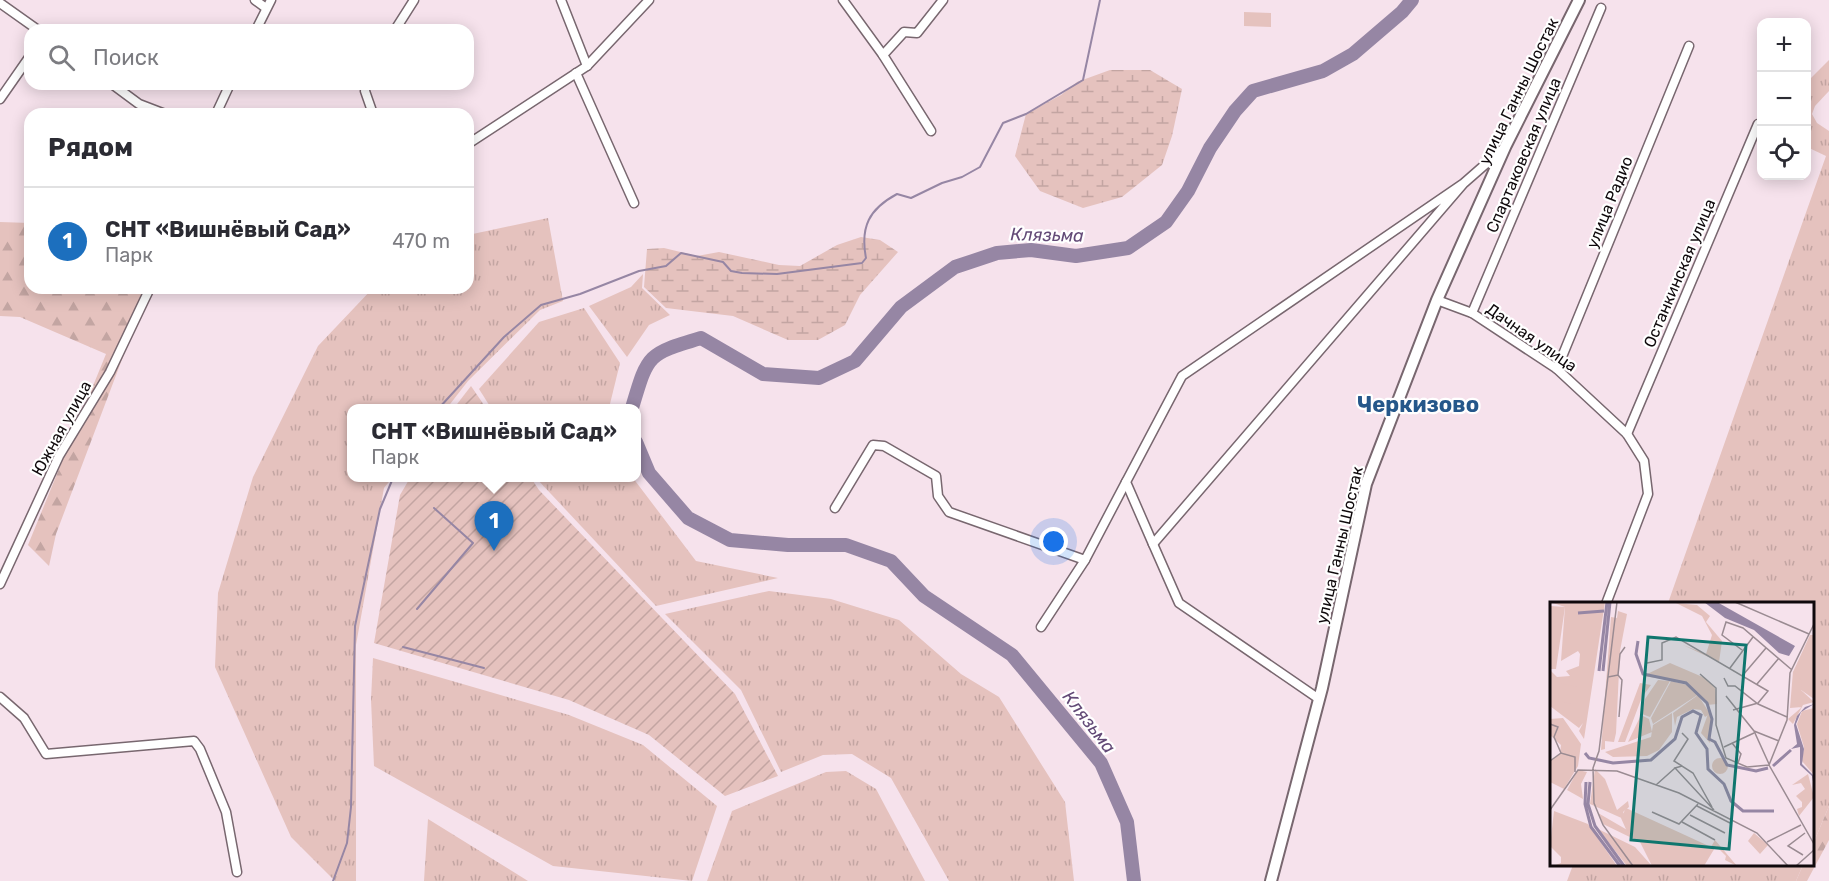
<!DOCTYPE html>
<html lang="ru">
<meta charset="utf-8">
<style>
body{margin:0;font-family:Rubik,sans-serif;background:#f2f2f3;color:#2b2b33}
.controls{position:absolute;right:18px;top:18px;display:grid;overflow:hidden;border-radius:12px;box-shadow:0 3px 15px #0003}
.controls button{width:54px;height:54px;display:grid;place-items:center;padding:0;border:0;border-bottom:2px solid #e1e1e2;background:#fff;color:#2b2b33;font:30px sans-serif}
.you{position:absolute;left:1054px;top:542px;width:21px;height:21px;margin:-15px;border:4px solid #fff;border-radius:50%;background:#1a73e8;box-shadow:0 0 0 9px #1a73e833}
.badge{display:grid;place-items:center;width:39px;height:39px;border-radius:50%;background:#1c6fbe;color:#fff;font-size:20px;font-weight:700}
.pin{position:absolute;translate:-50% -50px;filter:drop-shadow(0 2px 3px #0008)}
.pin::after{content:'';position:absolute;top:32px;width:21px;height:18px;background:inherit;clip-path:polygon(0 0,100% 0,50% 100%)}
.popup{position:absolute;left:347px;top:404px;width:294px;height:78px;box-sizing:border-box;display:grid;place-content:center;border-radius:12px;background:#fff;filter:drop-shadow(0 2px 4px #0005);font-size:20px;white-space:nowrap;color:#7c7c81}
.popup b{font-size:22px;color:#2b2b33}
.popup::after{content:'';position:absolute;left:50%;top:100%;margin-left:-12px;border:12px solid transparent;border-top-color:#fff}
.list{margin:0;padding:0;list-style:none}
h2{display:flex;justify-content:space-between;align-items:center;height:78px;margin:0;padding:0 24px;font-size:26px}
h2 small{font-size:20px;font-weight:400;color:#7c7c81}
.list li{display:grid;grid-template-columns:39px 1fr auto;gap:18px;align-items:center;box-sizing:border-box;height:108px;padding:0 24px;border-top:2px solid #e1e1e2}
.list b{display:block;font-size:22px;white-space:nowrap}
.list p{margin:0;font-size:20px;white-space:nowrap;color:#7c7c81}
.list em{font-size:20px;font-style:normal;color:#7c7c81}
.icon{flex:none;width:33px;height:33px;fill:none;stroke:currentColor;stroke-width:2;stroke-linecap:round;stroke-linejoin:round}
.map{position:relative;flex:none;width:1829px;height:881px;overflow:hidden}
.search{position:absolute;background:#fff;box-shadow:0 3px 15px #0003;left:24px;top:24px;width:450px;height:66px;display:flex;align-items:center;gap:15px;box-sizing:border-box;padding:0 21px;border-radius:18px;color:#7c7c81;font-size:22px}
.panel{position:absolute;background:#fff;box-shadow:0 3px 15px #0003;left:24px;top:108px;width:450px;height:186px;border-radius:18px}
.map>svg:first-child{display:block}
.grass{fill:url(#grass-tufts)}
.forest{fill:url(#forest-firs)}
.wetland{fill:url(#wetland-marsh)}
.garden{fill:url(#garden-furrows)}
.pitch{fill:#e5c2be}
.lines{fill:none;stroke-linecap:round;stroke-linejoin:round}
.stream{stroke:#9686a4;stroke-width:2}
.river{stroke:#9686a4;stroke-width:14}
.minor-casing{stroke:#78676f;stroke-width:11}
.major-casing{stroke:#78676f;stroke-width:14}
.minor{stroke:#fff;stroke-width:8}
.major{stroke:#fff;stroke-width:10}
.labels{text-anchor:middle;stroke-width:4.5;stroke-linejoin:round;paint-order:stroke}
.street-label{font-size:16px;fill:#0f090c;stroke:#fff}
.water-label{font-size:18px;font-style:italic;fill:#634a77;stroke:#fff}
.district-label{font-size:22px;font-weight:bold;fill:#25578a;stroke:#fff}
.inset-river{fill:none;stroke:#9686a4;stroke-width:3}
.inset-road{fill:none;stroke:#9a8b92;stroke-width:1.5}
.view{fill:#0f766e;fill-opacity:0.15;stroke:#0f766e;stroke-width:3}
.inset-edge{fill:none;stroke:#0f090c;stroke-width:3}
</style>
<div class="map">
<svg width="1829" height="881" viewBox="0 0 1829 881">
<defs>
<pattern id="grass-tufts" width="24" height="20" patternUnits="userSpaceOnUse" patternTransform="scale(1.5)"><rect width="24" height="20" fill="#e5c2be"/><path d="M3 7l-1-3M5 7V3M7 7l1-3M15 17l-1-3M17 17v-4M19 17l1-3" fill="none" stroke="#c3a5a2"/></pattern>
<pattern id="forest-firs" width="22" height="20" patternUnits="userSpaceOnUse" patternTransform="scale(1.5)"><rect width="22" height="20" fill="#e5c2be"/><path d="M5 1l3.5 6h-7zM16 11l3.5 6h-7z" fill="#c3a5a2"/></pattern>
<pattern id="wetland-marsh" width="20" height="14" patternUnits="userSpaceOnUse" patternTransform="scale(1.5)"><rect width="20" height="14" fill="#e5c2be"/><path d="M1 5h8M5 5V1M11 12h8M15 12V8" fill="none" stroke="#c3a5a2"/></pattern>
<pattern id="garden-furrows" width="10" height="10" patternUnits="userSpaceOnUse" patternTransform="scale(1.5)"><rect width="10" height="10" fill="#e5c2be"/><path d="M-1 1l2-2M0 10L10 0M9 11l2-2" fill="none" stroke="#c3a5a2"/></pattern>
</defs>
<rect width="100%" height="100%" fill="#f6e2ec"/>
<g class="grass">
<polygon points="1829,60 1829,91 1815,106 1812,114 1817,123 1829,131 1829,806 1813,844 1812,604 1668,603 1826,156 1807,147 1806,83"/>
<polygon points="548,218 563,301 540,310 468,381 447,408 352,408 352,478 392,478 384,488 356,645 356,881 335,881 291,837 215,667 218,593 253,477 318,346 373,288 468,288 468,235"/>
<polygon points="643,274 642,288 670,315 649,325 627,357 589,306 631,287"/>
<polygon points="584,308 620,363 609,408 491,408 479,389 539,322"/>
<polygon points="536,478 633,478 696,561 778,578 656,606"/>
<polygon points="769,591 831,599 899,620 961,674 999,697 1065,802 1074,881 949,881 891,778 852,754 823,755 781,772 741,690 665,614"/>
<polygon points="373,658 569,715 643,745 717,806 692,881 553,866 374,766 371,700"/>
<polygon points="846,771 876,789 925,881 707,881 732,811 826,772"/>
<polygon points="428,819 528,881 424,881"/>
<polygon points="1573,865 1573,864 1803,865 1796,881 1567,881"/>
</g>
<g class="forest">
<polygon points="0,222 30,223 30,288 149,288 56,534 49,566 28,545 106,354 20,317 0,316"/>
<polygon points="1829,806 1829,840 1807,881 1796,881 1803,865 1812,864 1813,844"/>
</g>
<g class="wetland">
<polygon points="1110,70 1150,70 1182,89 1172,136 1162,165 1122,197 1083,208 1040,191 1015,156 1026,114 1061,95 1077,82"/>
<polygon points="861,237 880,240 898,252 860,295 845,325 818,340 788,340 733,316 666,308 644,287 647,249 664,248 697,256 719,252 779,265 800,266 837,245"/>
</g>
<g class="garden">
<polygon points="471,386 486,408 454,408"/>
<polygon points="410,478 531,478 539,490 735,694 778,776 725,796 649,735 569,700 374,643 400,495"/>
</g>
<polygon class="pitch" points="1244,12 1271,13 1271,27 1244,26"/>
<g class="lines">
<g class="stream">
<path d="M439 408 504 337 541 305 580 294 639 271 666 266 681 253 723 262 731 271 742 273 777 274 862 263 866 258C860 227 869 209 897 194L911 198 942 183 962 177 980 167 1003 123 1026 114 1083 80 1100 0"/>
<polyline points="417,609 473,543 434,508"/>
<polyline points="403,647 484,668"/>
<polyline points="333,881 347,843 351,807 355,626 380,509 393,478"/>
</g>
<g class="river">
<path d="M632 408C648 354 647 354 701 338L763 374 819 378 855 361 901 307 955 267 997 253 1031 250 1076 256 1128 248 1166 222 1188 191 1210 148 1235 111 1253 91 1323 71 1353 54 1402 12 1412 0"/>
<polyline points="636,442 649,473 688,518 730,540 788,545 846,545 891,561 924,596 1012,655 1101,763 1127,822 1134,881"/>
</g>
<defs>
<g id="minor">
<polyline points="255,0 266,8"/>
<polyline points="561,0 587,66"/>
<polyline points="843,0 883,55 931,131"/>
<polyline points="0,3 38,30"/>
<polyline points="256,30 271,0"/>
<polyline points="395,30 414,0"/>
<polyline points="883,55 904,32 917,33 943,0"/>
<polyline points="576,73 634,203"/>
<polyline points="112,84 139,104 165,114"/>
<polyline points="366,84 365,91 373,114"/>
<polyline points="0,99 30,56"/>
<polyline points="216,114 230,84"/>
<polyline points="468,144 587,66 649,0"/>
<polyline points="1464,183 1182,376 1126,482 1153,544 1464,183 1504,148"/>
<polyline points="1437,300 1472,313 1557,369 1627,434 1644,461 1648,494 1606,604"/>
<polyline points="1472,313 1601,8"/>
<polyline points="1557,369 1689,46"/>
<polyline points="1627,434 1758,124"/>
<polyline points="835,508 873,445 884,446 936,476 938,496 949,512 1085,560 1126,482"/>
<polyline points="1153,544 1179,603 1319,699"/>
<polyline points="0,584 59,456 110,372 150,288"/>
<polyline points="1041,627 1085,560"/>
<polyline points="0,697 24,718 46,754 194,741 200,749 226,812 237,872"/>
</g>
<polyline id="major" points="1271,881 1322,688 1366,484 1437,300 1506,145 1579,0"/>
</defs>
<use href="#minor" class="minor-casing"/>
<use href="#major" class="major-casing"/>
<use href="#minor" class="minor"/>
<use href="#major" class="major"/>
</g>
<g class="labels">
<g class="street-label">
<text transform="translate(1518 91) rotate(-64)" y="6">улица Ганны Шостак</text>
<text transform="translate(1523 155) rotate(-67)" y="6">Спартаковская улица</text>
<text transform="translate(1609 202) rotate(-68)" y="6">улица Радио</text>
<text transform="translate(1679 273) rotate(-67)" y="6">Останкинская улица</text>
<text transform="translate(1532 337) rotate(35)" y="6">Дачная улица</text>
<text transform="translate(61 428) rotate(-61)" y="6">Южная улица</text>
<text transform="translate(1339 545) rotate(-77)" y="6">улица Ганны Шостак</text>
</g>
<g class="water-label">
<text transform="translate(1047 235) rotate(1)" y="6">Клязьма</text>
<text transform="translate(1089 722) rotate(52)" y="6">Клязьма</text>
</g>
<g class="district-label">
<text x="1418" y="412">Черкизово</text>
</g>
</g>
<g transform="translate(1550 602)">
<rect width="264" height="264" fill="#f6e2ec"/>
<path d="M260 33H264V97L251 88 243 70ZM120 61 155 76 165 86 167 102 157 103 138 81 93 74ZM108 78 120 79 100 115 92 112 95 97ZM90 81 101 83 92 95 75 140H68ZM148 93 160 112 155 115 151 108 143 107 127 115 125 124 123 111ZM264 106V173L252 159 254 145 247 122 252 109ZM122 111V130L109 148 97 154 63 155 55 150 101 135 103 123ZM91 113 99 117 102 130 78 140ZM258 172 264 195 249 214 247 207 252 205V200L246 194 255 187 251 181 242 183ZM76 206 161 245 165 238 187 264 175 258 176 254 166 244 154 264H102L90 240 79 234 71 216ZM204 231 218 243 210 252 198 239Z" fill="#e5c2be"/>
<path d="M0 0H55L34 137 29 129 33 121 29 126 0 104V68L7 75 20 74 16 69 29 64 30 52 28 49 11 59 15 5ZM126 1 147 3 160 14 156 20 172 39 169 60 133 43 156 52 162 33 152 14ZM68 9 77 12 70 49 66 131 64 140 55 139V147L51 148 61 15 67 16ZM243 69 252 79 251 88 264 100 253 103 243 122 238 117 252 105 240 106ZM45 167 55 177 67 208 78 199 79 205 73 210 76 218 40 202ZM28 168 37 170 31 182 33 197 17 188ZM4 209 38 222 67 264H3L11 261V255L0 244ZM48 211 79 229V234L90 240 53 222ZM48 227 85 245 102 264H77Z" fill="#e5c2be"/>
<path d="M158 112 162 113 160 141 151 131ZM162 164a8 8 0 1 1 16 0a8 8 0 1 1-16 0Z" fill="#e5c2be"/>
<path d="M0 4 15 5 6 67H0ZM121 79 137 83 149 92 103 122 101 116ZM10 81 27 85V103L8 99ZM13 116 31 142 28 164 14 187 0 180V159L10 152 11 143 0 133V117Z" fill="#e5c2be"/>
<path d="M154 0H167L245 44 239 54 229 51 204 28 175 16ZM264 102 251 110 246 122 254 147 252 162 264 174V185L262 174 250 163V145L241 147 247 142 244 123 247 114 255 105Z" fill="#9686a4"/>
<path class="inset-river" d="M28 11 54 9M88 39 86 52 93 72 136 81 157 101 162 117 159 137 165 140 177 163 206 169 218 166M49 69 57 0M53 69 60 0M35 151 39 156 63 161 101 158 125 137 132 115 143 109 151 113 146 131 157 147 158 167 174 182 181 199 193 209H224M223 164 241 148M36 180 35 202 41 225 70 264M40 180 38 202 45 224 74 264"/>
<path class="inset-road" d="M67 0 49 149 43 166 44 201 53 223 83 264M185 0 259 32M264 22 240 71 237 118 219 163 264 242M192 48 172 33 176 20 193 26 242 68M97 61 112 58V41L126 35 218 89 208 101 183 108M180 66 203 35M150 72 166 86V123L176 156 197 165 219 163M68 73 70 52 75 45M193 73 216 46M58 75 68 73 72 78 69 115M174 76 178 84H185L208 102 237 115M207 82 229 56M176 94 204 129 219 162M0 122 8 125 4 135 11 151M204 129 229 139M132 131 138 137 124 159 132 164M182 141 191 152 188 161M174 145 204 131M0 159 11 151 25 155V170M106 183 125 166M147 204 180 221M162 205 143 171 132 164 125 166 164 208M0 208 28 168 67 169 129 191 207 231 238 264M102 210 129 222 148 202M140 213 175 231M132 220 165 238M217 240 251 223M253 253 238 244 255 231M246 264 264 248"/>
<path class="view" d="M98 35 196 43 179 247 81 238Z"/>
<rect width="264" height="264" class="inset-edge"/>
</g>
</svg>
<div class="controls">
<button>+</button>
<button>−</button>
<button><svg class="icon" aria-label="locate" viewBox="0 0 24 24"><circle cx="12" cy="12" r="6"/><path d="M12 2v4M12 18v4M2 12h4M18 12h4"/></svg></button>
</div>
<div class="you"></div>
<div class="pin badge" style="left:494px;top:551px">1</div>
<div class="popup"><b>СНТ «Вишнёвый Сад»</b>Парк</div>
<div class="search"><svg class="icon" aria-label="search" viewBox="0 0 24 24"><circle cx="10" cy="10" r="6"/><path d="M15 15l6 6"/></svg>Поиск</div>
<section class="panel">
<h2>Рядом<small></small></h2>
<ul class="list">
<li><span class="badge">1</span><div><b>СНТ «Вишнёвый Сад»</b><p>Парк</p></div><em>470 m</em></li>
</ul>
</section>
</div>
